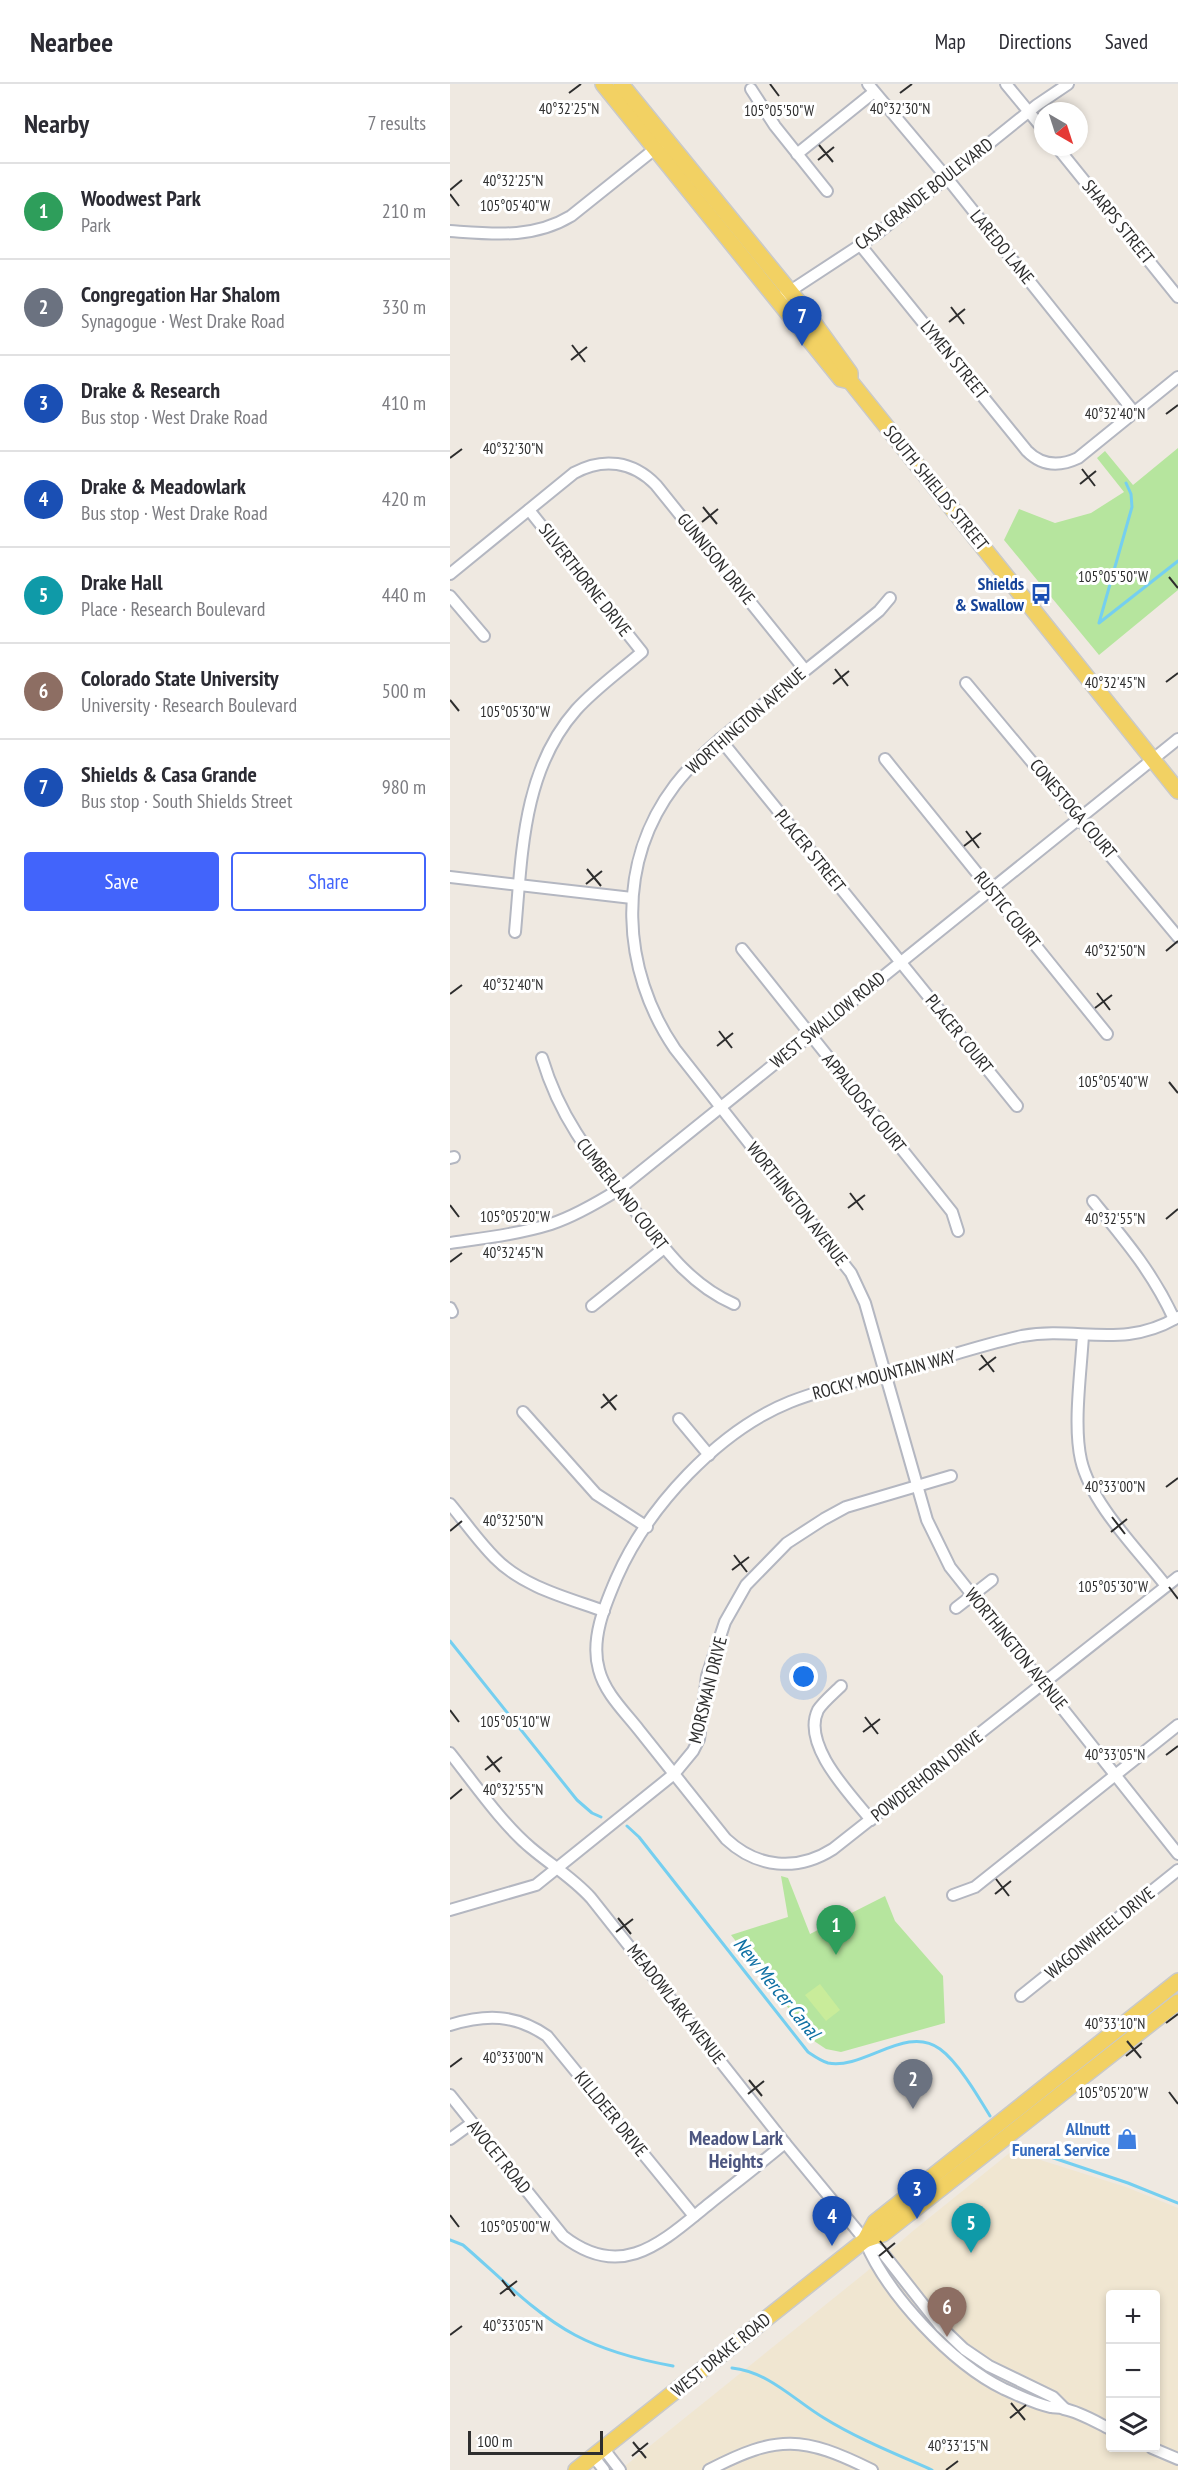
<!DOCTYPE html>
<meta charset="utf-8">
<style>
body{margin:0;font-family:"PT Sans Narrow",sans-serif;background:#f7f7f7;color:#2b2b33}
.controls{position:absolute;right:18px;bottom:18px;display:grid;overflow:hidden;border-radius:6px;box-shadow:0 3px 9px #0003}
.controls button{width:54px;height:54px;display:grid;place-items:center;padding:0;border:0;border-bottom:2px solid #e1e1e2;background:#fff;color:#2b2b33;font:30px sans-serif}
.compass{position:absolute;left:584px;top:18px;width:54px;height:54px;border-radius:50%;background:#fff;box-shadow:0 3px 9px #0003;rotate:141deg}
.scale{position:absolute;left:18px;bottom:15px;width:135px;box-sizing:border-box;padding-left:6px;border:3px solid #2e2e2e;border-top:0;font-size:16px;line-height:21px;white-space:nowrap;color:#2e2e2e;-webkit-text-stroke:4px #fff;paint-order:stroke}
.you{position:absolute;left:354px;top:1593px;width:21px;height:21px;margin:-15px;border:4px solid #fff;border-radius:50%;background:#1a73e8;box-shadow:0 0 0 9px #1a73e833}
.badge{display:grid;place-items:center;width:39px;height:39px;border-radius:50%;background:#4264fb;color:#fff;font-size:20px;font-weight:700}
.pin{position:absolute;translate:-50% -50px;filter:drop-shadow(0 2px 3px #0008)}
.pin::after{content:'';position:absolute;top:32px;width:21px;height:18px;background:inherit;clip-path:polygon(0 0,100% 0,50% 100%)}
.list{margin:0;padding:0;list-style:none}
h2{display:flex;justify-content:space-between;align-items:center;height:78px;margin:0;padding:0 24px;font-size:26px}
h2 small{font-size:20px;font-weight:400;color:#7c7c81}
.list li{display:grid;grid-template-columns:39px 1fr auto;gap:18px;align-items:center;box-sizing:border-box;height:96px;padding:0 24px;border-top:2px solid #e1e1e2}
.list b{display:block;font-size:22px;white-space:nowrap}
.list p{margin:0;font-size:20px;white-space:nowrap;color:#7c7c81}
.list em{font-size:20px;font-style:normal;color:#7c7c81}
.actions{display:flex;gap:12px;padding:18px 24px}
.actions a{flex:1;padding:14px 0;border:2px solid #4264fb;border-radius:6px;text-align:center;font-size:21px;color:#4264fb}
.actions .main{background:#4264fb;color:#fff}
.icon{flex:none;width:33px;height:33px;fill:none;stroke:currentColor;stroke-width:2;stroke-linecap:round;stroke-linejoin:round}
.map{position:relative;flex:none;width:728px;height:2386px;overflow:hidden}
header{display:flex;align-items:center;gap:36px;box-sizing:border-box;height:84px;padding:0 30px;background:#fff;border-bottom:2px solid #e1e1e2}
header strong{font-size:28px}
nav{display:flex;gap:33px;margin-inline-start:auto;font-size:21px}
main{display:flex}
aside{flex:1;background:#fff}
.map>svg:first-child{display:block}
.education{fill:#f0e6d1;fill-rule:evenodd}
.green{fill:#b6e59e}
.pitch{fill:#c9ec9a}
.lines{fill:none;stroke-linecap:round;stroke-linejoin:round}
.stream{stroke:#75cff0;stroke-width:3}
.street-casing{stroke:#b4b7c1;stroke-width:14}
.primary-casing{stroke:#c9c9c9;stroke-width:18}
.street{stroke:#fff;stroke-width:10}
.primary{stroke:#f2d163;stroke-width:15}
.ticks{fill:none;stroke:#2e2e2e;stroke-width:2}
.labels{text-anchor:middle;stroke-width:6;stroke-linejoin:round;paint-order:stroke}
.street-label{font-size:18px;fill:#2e2e2e;stroke:#fff}
.transit-label{font-size:18px;font-weight:bold;fill:#164399;stroke:#fff;text-anchor:end}
.shop-label{font-size:18px;font-weight:bold;fill:#366cbe;stroke:#fff;text-anchor:end}
.water-label{font-size:20px;font-style:italic;fill:#0d6fa3;stroke:#fff}
.neighbourhood-label{font-size:20px;font-weight:bold;fill:#4d5680;stroke:#fff}
.ticks-label{font-size:15px;text-anchor:middle;fill:#2e2e2e;stroke:#fff;stroke-width:6;stroke-linejoin:round;paint-order:stroke}
</style>
<header>
<strong>Nearbee</strong>
<nav><a>Map</a><a>Directions</a><a>Saved</a></nav>
</header>
<main>
<aside>
<h2>Nearby<small>7 results</small></h2>
<ul class="list">
<li><span class="badge" style="background:#2e9e5b">1</span><div><b>Woodwest Park</b><p>Park</p></div><em>210 m</em></li>
<li><span class="badge" style="background:#6b7280">2</span><div><b>Congregation Har Shalom</b><p>Synagogue · West Drake Road</p></div><em>330 m</em></li>
<li><span class="badge" style="background:#1a4fb4">3</span><div><b>Drake &amp; Research</b><p>Bus stop · West Drake Road</p></div><em>410 m</em></li>
<li><span class="badge" style="background:#1a4fb4">4</span><div><b>Drake &amp; Meadowlark</b><p>Bus stop · West Drake Road</p></div><em>420 m</em></li>
<li><span class="badge" style="background:#0f9aa8">5</span><div><b>Drake Hall</b><p>Place · Research Boulevard</p></div><em>440 m</em></li>
<li><span class="badge" style="background:#8d6e63">6</span><div><b>Colorado State University</b><p>University · Research Boulevard</p></div><em>500 m</em></li>
<li><span class="badge" style="background:#1a4fb4">7</span><div><b>Shields &amp; Casa Grande</b><p>Bus stop · South Shields Street</p></div><em>980 m</em></li>
</ul>
<div class="actions"><a class="main">Save</a><a>Share</a></div>
</aside>
<div class="map">
<svg width="728" height="2386" viewBox="0 0 728 2386">
<rect width="100%" height="100%" fill="#efe9e1"/>
<path class="education" d="M562 2067 676 2103 728 2124V2386H170L415 2189 464 2146ZM660 2210H706V2364H660Z"/>
<g class="green">
<polygon points="728,364 728,506 649,571 554,456 569,425 605,439 641,429 674,408 647,374 655,367 683,401"/>
<polygon points="331,1792 338,1794 360,1850 435,1812 445,1837 493,1892 495,1939 391,1968 376,1965 364,1957 281,1851 338,1833"/>
</g>
<polygon class="pitch" points="370,1900 390,1926 376,1937 355,1911"/>
<g class="lines">
<g class="stream">
<polyline points="676,399 681,410 682,423 649,539 728,477"/>
<polyline points="0,1557 127,1716 142,1729 151,1733"/>
<path d="M177 1742 189 1753 358 1968C364 1972 371 1977 378 1979 414 1986 456 1940 490 1965 508 1978 528 2012 540 2032"/>
<polyline points="565,2061 678,2099 728,2119"/>
<path d="M0 2156 13 2161C48 2191 85 2230 125 2251 155 2267 190 2276 223 2282"/>
<path d="M282 2284C319 2288 344 2316 374 2334 408 2355 446 2370 482 2386"/>
</g>
<defs>
<g id="street">
<polyline points="418,0 497,94 684,328"/>
<polyline points="556,0 593,45"/>
<polyline points="301,5 325,42 377,107"/>
<polyline points="607,63 728,213"/>
<polyline points="347,70 424,8"/>
<path d="M0 147C43 150 83 155 121 132L211 60"/>
<path d="M411 162 577 367C592 382 609 383 628 374L728 293"/>
<polyline points="334,211 424,152 587,21 618,0"/>
<path d="M0 490 124 389C153 373 183 377 206 401L355 586"/>
<polyline points="0,512 34,552"/>
<path d="M440 514 429 527C390 559 351 590 312 621 281 646 249 670 225 701 165 780 171 886 225 965L401 1189 415 1219 477 1436 500 1483 728 1770"/>
<polyline points="516,599 728,853"/>
<polyline points="270,655 567,1022"/>
<polyline points="435,675 657,950"/>
<polyline points="0,793 182,814"/>
<path d="M65 848C72 771 72 687 126 626 145 605 170 587 192 568L79 426"/>
<polyline points="292,865 502,1128 508,1147"/>
<path d="M92 974C111 1037 142 1073 182 1123 212 1161 238 1200 284 1220"/>
<polyline points="0,1074 4,1073"/>
<path d="M643 1117C675 1156 703 1189 724 1235"/>
<path d="M0 1159C34 1154 69 1150 101 1140 125 1132 147 1119 168 1106L728 655"/>
<polyline points="142,1222 214,1164"/>
<polyline points="0,1224 2,1228"/>
<path d="M728 1233C673 1266 628 1242 572 1252 535 1260 497 1273 460 1283 420 1294 378 1303 340 1318 268 1347 198 1423 167 1493 155 1521 140 1555 149 1586 155 1609 174 1627 189 1646 218 1682 247 1719 276 1755 307 1784 347 1788 383 1765L728 1493"/>
<path d="M633 1251C631 1288 623 1341 631 1376 641 1420 689 1467 716 1502"/>
<polyline points="73,1328 146,1410 197,1443"/>
<polyline points="229,1335 259,1371"/>
<path d="M0 1420C15 1438 29 1458 45 1474 73 1503 118 1514 154 1527"/>
<polyline points="506,1524 542,1496"/>
<path d="M391 1602C384 1609 373 1618 368 1626 351 1661 401 1711 421 1736"/>
<path d="M0 1669C24 1699 52 1740 81 1764 101 1781 123 1794 141 1814L335 2059 415 2156 432 2168 491 2243 514 2265 539 2282 603 2313 615 2325"/>
<polyline points="503,1811 525,1803 728,1641"/>
<polyline points="0,1826 86,1801 224,1690 243,1667 249,1655 257,1592 275,1538 296,1501 337,1459 374,1435 396,1423 501,1392"/>
<polyline points="571,1912 728,1786"/>
<path d="M0 1941C36 1930 65 1930 97 1952L244 2132"/>
<path d="M0 2011 113 2152C172 2198 212 2158 259 2120 284 2100 310 2080 335 2059"/>
<polyline points="0,2055 22,2039"/>
<path d="M415 2157C437 2210 501 2279 554 2305 568 2311 585 2320 601 2323 605 2324 610 2323 614 2325 630 2328 646 2338 660 2345"/>
<polyline points="153,2364 170,2386"/>
<polyline points="702,2364 728,2375"/>
<polyline points="143,2372 154,2386"/>
<path d="M259 2386C328 2350 353 2352 422 2386"/>
</g>
<g id="primary">
<polyline points="153,0 391,295 400,297"/>
<polyline points="171,0 351,221 400,289 400,297 728,707"/>
<polyline points="415,2156 425,2138 728,1897"/>
<polyline points="126,2386 415,2156 433,2150 728,1918"/>
</g>
</defs>
<use href="#street" class="street-casing"/>
<use href="#primary" class="primary-casing"/>
<use href="#street" class="street"/>
<use href="#primary" class="primary"/>
</g>
<path class="ticks" d="M320 0 329 12M119 9 131 0M450 9 462 0M369 61 383 78M368 76 384 63M0 106 12 96M0 110 9 122M501 223 514 240M499 238 515 225M122 261 135 278M121 276 137 263M716 330 728 321M0 374 12 365M632 385 645 402M630 400 646 387M253 423 267 440M252 438 268 425M719 493 728 504M385 585 398 602M716 598 728 589M383 600 399 587M0 616 9 627M516 747 529 764M514 762 531 749M137 785 151 802M136 800 152 787M716 867 728 857M647 909 660 926M0 910 12 901M645 924 662 911M269 947 282 964M267 962 283 949M719 998 728 1009M400 1109 413 1126M0 1121 9 1133M398 1124 415 1111M716 1135 728 1125M0 1178 12 1169M531 1271 544 1288M529 1286 546 1273M153 1310 166 1326M151 1324 167 1311M716 1403 728 1394M662 1433 675 1450M0 1447 12 1437M661 1448 677 1435M284 1471 297 1488M282 1486 299 1473M719 1503 728 1515M0 1626 9 1638M415 1633 428 1650M413 1648 430 1635M716 1671 728 1662M37 1672 50 1688M35 1686 52 1673M0 1715 12 1705M546 1795 559 1812M545 1810 561 1797M168 1834 181 1850M166 1848 183 1835M716 1939 728 1930M677 1957 691 1974M676 1972 692 1959M0 1983 12 1974M299 1996 312 2012M719 2008 728 2020M298 2010 314 1997M0 2131 9 2143M430 2157 443 2174M429 2172 445 2159M52 2196 65 2212M50 2210 67 2197M0 2251 12 2242M561 2319 575 2336M560 2334 576 2321M183 2358 196 2374M182 2372 198 2359M496 2386 508 2377"/>
<defs>
<symbol id="bus-bare" viewBox="-9 -9 18 18"><path d="M-5-6H5V4H4V6H2V4H-2V6H-4V4H-5ZM-3.5-4V0h7V-4ZM-3.5 1.2v1.5H-2V1.2ZM2 1.2v1.5H3.5V1.2Z" fill="#1a4fb4" stroke="#fff" stroke-width="2.5" paint-order="stroke"/></symbol>
<symbol id="shop-bare" viewBox="-9 -9 18 18"><path d="M-5-2.5h2.3a2.7 3.5 0 0 1 5.4 0H5L5.5 6h-11ZM-1.5-2.5h3a1.5 2.3 0 0 0-3 0Z" fill="#3f7fe0" stroke="#fff" stroke-width="2.5" paint-order="stroke"/></symbol>
</defs>
<g fill-rule="evenodd">
<use href="#bus-bare" x="576" y="495" width="30" height="30"/>
<use href="#shop-bare" x="662" y="2040" width="30" height="30"/>
</g>
<g class="labels">
<g class="street-label">
<text transform="translate(474 110) rotate(-38)" y="6">CASA GRANDE BOULEVARD</text>
<text transform="translate(668 138) rotate(51)" y="6">SHARPS STREET</text>
<text transform="translate(552 163) rotate(51)" y="6">LAREDO LANE</text>
<text transform="translate(504 276) rotate(51)" y="6">LYMEN STREET</text>
<text transform="translate(486 404) rotate(51)" y="6">SOUTH SHIELDS STREET</text>
<text transform="translate(266 475) rotate(51)" y="6">GUNNISON DRIVE</text>
<text transform="translate(135 496) rotate(52)" y="6">SILVERTHORNE DRIVE</text>
<text transform="translate(296 637) rotate(-41)" y="6">WORTHINGTON AVENUE</text>
<text transform="translate(623 725) rotate(50)" y="6">CONESTOGA COURT</text>
<text transform="translate(360 767) rotate(51)" y="6">PLACER STREET</text>
<text transform="translate(557 826) rotate(51)" y="6">RUSTIC COURT</text>
<text transform="translate(378 936) rotate(-39)" y="6">WEST SWALLOW ROAD</text>
<text transform="translate(509 950) rotate(51)" y="6">PLACER COURT</text>
<text transform="translate(414 1019) rotate(51)" y="6">APPALOOSA COURT</text>
<text transform="translate(172 1110) rotate(52)" y="6">CUMBERLAND COURT</text>
<text transform="translate(347 1120) rotate(52)" y="6">WORTHINGTON AVENUE</text>
<text transform="translate(434 1291) rotate(-15)" y="6">ROCKY MOUNTAIN WAY</text>
<text transform="translate(566 1565) rotate(51)" y="6">WORTHINGTON AVENUE</text>
<text transform="translate(258 1606) rotate(-76)" y="6">MORSMAN DRIVE</text>
<text transform="translate(477 1692) rotate(-38)" y="6">POWDERHORN DRIVE</text>
<text transform="translate(650 1849) rotate(-39)" y="6">WAGONWHEEL DRIVE</text>
<text transform="translate(226 1920) rotate(52)" y="6">MEADOWLARK AVENUE</text>
<text transform="translate(161 2030) rotate(51)" y="6">KILLDEER DRIVE</text>
<text transform="translate(49 2073) rotate(51)" y="6">AVOCET ROAD</text>
<text transform="translate(271 2271) rotate(-39)" y="6">WEST DRAKE ROAD</text>
</g>
<g class="transit-label">
<text x="574" y="506">Shields<tspan x="574" dy="21">&amp; Swallow</tspan></text>
</g>
<g class="shop-label">
<text x="660" y="2051">Allnutt<tspan x="660" dy="21">Funeral Service</tspan></text>
</g>
<g class="water-label">
<text transform="translate(327 1904) rotate(51)" y="7">New Mercer Canal</text>
</g>
<g class="neighbourhood-label">
<text x="286" y="2061">Meadow Lark<tspan x="286" dy="23">Heights</tspan></text>
</g>
</g>
<g class="ticks-label">
<text x="119" y="30">40°32'25"N</text>
<text x="450" y="30">40°32'30"N</text>
<text x="329" y="32">105°05'50"W</text>
<text x="63" y="102">40°32'25"N</text>
<text x="65" y="127">105°05'40"W</text>
<text x="665" y="335">40°32'40"N</text>
<text x="63" y="370">40°32'30"N</text>
<text x="663" y="498">105°05'50"W</text>
<text x="665" y="604">40°32'45"N</text>
<text x="65" y="633">105°05'30"W</text>
<text x="665" y="872">40°32'50"N</text>
<text x="63" y="906">40°32'40"N</text>
<text x="663" y="1003">105°05'40"W</text>
<text x="65" y="1138">105°05'20"W</text>
<text x="665" y="1140">40°32'55"N</text>
<text x="63" y="1174">40°32'45"N</text>
<text x="665" y="1408">40°33'00"N</text>
<text x="63" y="1442">40°32'50"N</text>
<text x="663" y="1508">105°05'30"W</text>
<text x="65" y="1643">105°05'10"W</text>
<text x="665" y="1676">40°33'05"N</text>
<text x="63" y="1711">40°32'55"N</text>
<text x="665" y="1945">40°33'10"N</text>
<text x="63" y="1979">40°33'00"N</text>
<text x="663" y="2014">105°05'20"W</text>
<text x="65" y="2148">105°05'00"W</text>
<text x="63" y="2247">40°33'05"N</text>
<text x="508" y="2367">40°33'15"N</text>
</g>
</svg>
<div class="controls">
<button>+</button>
<button>−</button>
<button><svg class="icon" aria-label="layers" viewBox="0 0 24 24"><path d="M12 4l9 5-9 5-9-5zM3 14l9 5 9-5"/></svg></button>
</div>
<svg class="compass" viewBox="-18 -18 36 36"><path d="M0-13l5 13h-10z" fill="#e53935"/><path d="M0 13l5-13h-10z" fill="#7c7c81"/></svg>
<div class="scale">100 m</div>
<div class="you"></div>
<div class="pin badge" style="left:386px;top:1871px;background:#2e9e5b">1</div>
<div class="pin badge" style="left:463px;top:2025px;background:#6b7280">2</div>
<div class="pin badge" style="left:467px;top:2135px;background:#1a4fb4">3</div>
<div class="pin badge" style="left:382px;top:2162px;background:#1a4fb4">4</div>
<div class="pin badge" style="left:521px;top:2169px;background:#0f9aa8">5</div>
<div class="pin badge" style="left:497px;top:2253px;background:#8d6e63">6</div>
<div class="pin badge" style="left:352px;top:262px;background:#1a4fb4">7</div>
</div>
</main>
